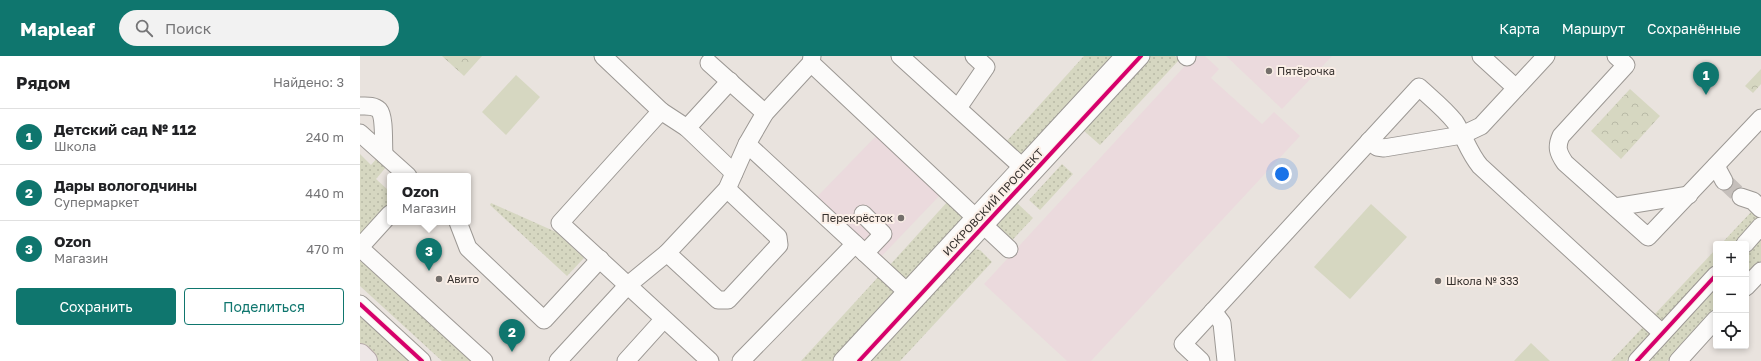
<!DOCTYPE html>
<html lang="ru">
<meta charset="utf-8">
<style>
body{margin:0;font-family:"Golos Text",sans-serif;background:#f2f2f2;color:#202124}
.controls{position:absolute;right:12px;bottom:12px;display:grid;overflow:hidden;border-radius:4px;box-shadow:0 2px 6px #0003}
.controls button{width:36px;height:36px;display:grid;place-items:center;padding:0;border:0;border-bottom:1px solid #e0e0e0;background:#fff;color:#202124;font:20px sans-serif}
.you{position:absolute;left:922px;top:118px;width:14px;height:14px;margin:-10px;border:3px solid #fff;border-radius:50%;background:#1a73e8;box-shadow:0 0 0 6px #1a73e833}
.badge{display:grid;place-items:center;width:26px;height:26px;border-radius:50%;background:#0f766e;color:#fff;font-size:13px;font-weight:700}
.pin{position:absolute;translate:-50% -33px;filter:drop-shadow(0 1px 2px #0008)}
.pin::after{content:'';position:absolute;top:21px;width:14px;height:12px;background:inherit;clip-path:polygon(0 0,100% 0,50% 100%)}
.popup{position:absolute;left:27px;top:117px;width:84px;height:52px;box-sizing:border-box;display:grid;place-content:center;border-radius:4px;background:#fff;filter:drop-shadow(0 1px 3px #0005);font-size:13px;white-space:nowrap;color:#757577}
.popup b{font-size:15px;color:#202124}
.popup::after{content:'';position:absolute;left:50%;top:100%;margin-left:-8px;border:8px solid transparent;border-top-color:#fff}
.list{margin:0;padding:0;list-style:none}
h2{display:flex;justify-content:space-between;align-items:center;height:52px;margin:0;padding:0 16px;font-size:17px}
h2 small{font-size:13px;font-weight:400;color:#757577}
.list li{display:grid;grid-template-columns:26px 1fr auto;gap:12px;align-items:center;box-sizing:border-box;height:56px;padding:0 16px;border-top:1px solid #e0e0e0}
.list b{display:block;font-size:15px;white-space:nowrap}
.list p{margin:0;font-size:13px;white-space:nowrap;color:#757577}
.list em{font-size:13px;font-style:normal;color:#757577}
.actions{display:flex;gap:8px;padding:12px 16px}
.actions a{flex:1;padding:9px 0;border:1px solid #0f766e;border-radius:4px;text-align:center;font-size:14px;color:#0f766e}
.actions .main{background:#0f766e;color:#fff}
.icon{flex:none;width:22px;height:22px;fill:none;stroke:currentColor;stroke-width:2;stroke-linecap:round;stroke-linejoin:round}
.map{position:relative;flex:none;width:1401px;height:305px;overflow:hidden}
header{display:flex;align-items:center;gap:24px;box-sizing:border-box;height:56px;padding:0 20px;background:#0f766e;color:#fff}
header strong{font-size:19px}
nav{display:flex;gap:22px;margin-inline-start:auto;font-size:14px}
.search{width:280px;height:36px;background:#f2f2f2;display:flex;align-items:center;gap:10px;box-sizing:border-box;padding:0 14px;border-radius:22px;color:#757577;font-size:15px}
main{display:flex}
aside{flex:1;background:#fff}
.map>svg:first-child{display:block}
.commercial{fill:#ebdadd}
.grass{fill:url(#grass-dots)}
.forest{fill:url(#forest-crowns)}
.pitch{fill:#d6d7c1}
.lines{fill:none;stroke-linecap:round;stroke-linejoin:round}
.minor-tunnel{stroke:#c5bfbb;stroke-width:17;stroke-dasharray:17 8;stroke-linecap:butt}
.minor-casing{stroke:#9c9894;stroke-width:19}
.major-casing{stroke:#b5a8a8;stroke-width:24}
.minor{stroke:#fcfbfa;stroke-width:17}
.major{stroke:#eee7e7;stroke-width:22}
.cycleway-casing{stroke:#fbefe7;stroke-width:6}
.cycleway{stroke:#d6006c;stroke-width:4}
.poi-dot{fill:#746f6b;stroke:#fbefe7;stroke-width:1.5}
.labels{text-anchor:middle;stroke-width:4;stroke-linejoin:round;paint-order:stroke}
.poi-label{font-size:11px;fill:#35302d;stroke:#fbefe7;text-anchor:start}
.street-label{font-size:11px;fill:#35302d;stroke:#fbefe7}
</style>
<header>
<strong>Mapleaf</strong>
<div class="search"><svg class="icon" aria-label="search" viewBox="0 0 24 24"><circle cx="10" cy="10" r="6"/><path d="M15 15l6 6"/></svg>Поиск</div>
<nav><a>Карта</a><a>Маршрут</a><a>Сохранённые</a></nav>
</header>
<main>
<aside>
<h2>Рядом<small>Найдено: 3</small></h2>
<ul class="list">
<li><span class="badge">1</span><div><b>Детский сад № 112</b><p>Школа</p></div><em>240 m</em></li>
<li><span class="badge">2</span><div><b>Дары вологодчины</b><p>Супермаркет</p></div><em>440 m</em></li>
<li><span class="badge">3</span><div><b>Ozon</b><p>Магазин</p></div><em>470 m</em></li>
</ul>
<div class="actions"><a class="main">Сохранить</a><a>Поделиться</a></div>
</aside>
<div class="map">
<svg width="1401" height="305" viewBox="0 0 1401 305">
<defs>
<pattern id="grass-dots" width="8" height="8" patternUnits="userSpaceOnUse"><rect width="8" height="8" fill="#d6d7c1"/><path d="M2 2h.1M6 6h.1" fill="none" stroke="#b8b9a6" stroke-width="1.8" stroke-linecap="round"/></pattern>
<pattern id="forest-crowns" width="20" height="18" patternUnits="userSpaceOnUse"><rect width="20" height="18" fill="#d6d7c1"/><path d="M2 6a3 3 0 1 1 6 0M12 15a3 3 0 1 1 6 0" fill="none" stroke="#b8b9a6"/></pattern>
</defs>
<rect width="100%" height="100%" fill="#e9e3de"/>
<g class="commercial">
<polygon points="834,0 845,0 859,13 851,22 902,68 914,56 940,80 731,305 707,305 624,228"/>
<polygon points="866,0 972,0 922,53"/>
<polygon points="519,77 581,138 517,205 454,144"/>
</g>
<g class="grass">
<polygon points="724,0 754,0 665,97 658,97 645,87"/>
<polygon points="791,0 815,0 819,4 740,89 723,74"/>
<polygon points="0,98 11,109 18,101 27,110 16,123 28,134 30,131 30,152 0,185"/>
<polygon points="702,108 713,118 680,154 669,144"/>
<polygon points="589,144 605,161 546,223 544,223 529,210"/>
<polygon points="656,146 673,162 642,195 627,177"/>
<polygon points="131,147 196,176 224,202 207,220 130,149"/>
<polygon points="1393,154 1401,161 1375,188 1361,188"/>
<polygon points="1401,181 1401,205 1386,220 1386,197"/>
<polygon points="613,193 620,194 632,206 540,305 509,305"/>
<polygon points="1356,193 1356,209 1302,267 1294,259"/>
<polygon points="4,202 115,305 82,305 0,230 0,206"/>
<polygon points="520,219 534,234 533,239 472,305 441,305"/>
<polygon points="1356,229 1356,252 1307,305 1286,305"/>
<polygon points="0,259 49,305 18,305 0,288"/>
<polygon points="1285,269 1293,276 1266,305 1251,305"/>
</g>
<g class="forest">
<polygon points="82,0 122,0 104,20"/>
<polygon points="1401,13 1401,28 1393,37 1385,30"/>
<polygon points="1270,33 1300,60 1261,103 1231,75"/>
</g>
<g class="pitch">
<polygon points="156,19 180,41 146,79 122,56"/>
<polygon points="1011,148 1047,181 990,243 954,211"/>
<polygon points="1171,287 1190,305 1154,305"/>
</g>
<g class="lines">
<polyline class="minor-tunnel" points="1364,125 1381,141"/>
<defs>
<g id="minor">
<polyline points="243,0 301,55"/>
<polyline points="540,0 670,118"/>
<polyline points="826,0 827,1"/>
<polyline points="1121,0 1156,32"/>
<path d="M1256 0 1266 9 1201 80C1196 91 1198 97 1205 107L1288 181 1401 62"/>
<polyline points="349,7 405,57"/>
<polyline points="451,7 649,193"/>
<path d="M0 50C6 50 14 49 19 54 25 61 23 88 24 98"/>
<polyline points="598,52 626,11 614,0"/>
<polyline points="327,72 370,25"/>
<polyline points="0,77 48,120"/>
<polyline points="1009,85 1017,91 1024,92 1102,79 1121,70 1186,0"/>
<polyline points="387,88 546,235"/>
<polyline points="1356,110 1364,125"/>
<polyline points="1381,141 1393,145 1401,153"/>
<polyline points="1255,151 1329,139"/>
<polyline points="503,158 523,178 505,197"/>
<polyline points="98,166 108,192 184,264 240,203"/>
<polyline points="1385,188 1401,170"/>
<polyline points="0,191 30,158"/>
<polyline points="0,192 124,305"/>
<polyline points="307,197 358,244 368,244 419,189 418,181 367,133"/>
<polyline points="1386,231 1401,215"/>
<polyline points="0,248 62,305"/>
<polyline points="853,255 862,267 866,305"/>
<polyline points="198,305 268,229 307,197 367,133 387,88 405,57 451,7 452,0"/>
<polyline points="266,305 303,264"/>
<polyline points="350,305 200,167 301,55 327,72 374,117"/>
<polyline points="381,305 495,188"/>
<polyline points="482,305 764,0"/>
<polyline points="499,305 781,0"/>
<path d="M841 305 823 288 1059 31C1071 42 1085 53 1095 66 1104 80 1109 97 1120 110L1302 277"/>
<polyline points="1277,305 1356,219"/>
<polyline points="1318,305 1356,263"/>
</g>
<polyline id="major" points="0,299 6,305"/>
</defs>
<use href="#minor" class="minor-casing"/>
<use href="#major" class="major-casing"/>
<use href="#minor" class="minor"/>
<use href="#major" class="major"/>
<defs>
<g id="cycleway">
<polyline points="0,248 62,305"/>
<polyline points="499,305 781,0"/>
<polyline points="1277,305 1356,219"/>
</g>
</defs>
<use href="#cycleway" class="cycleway-casing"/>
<use href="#cycleway" class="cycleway"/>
</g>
<g class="poi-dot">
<circle cx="909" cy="15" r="4"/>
<circle cx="541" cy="162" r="4"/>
<circle cx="79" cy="223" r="4"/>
<circle cx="1078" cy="225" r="4"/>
</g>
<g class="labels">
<g class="poi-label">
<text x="917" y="19">Пятёрочка</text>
<text x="533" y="166" text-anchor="end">Перекрёсток</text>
<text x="87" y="227">Авито</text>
<text x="1086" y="229">Школа № 333</text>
</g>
<g class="street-label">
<text transform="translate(633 146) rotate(-47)" y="4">ИСКРОВСКИЙ ПРОСПЕКТ</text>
</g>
</g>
</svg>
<div class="controls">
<button>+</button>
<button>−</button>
<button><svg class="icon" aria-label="locate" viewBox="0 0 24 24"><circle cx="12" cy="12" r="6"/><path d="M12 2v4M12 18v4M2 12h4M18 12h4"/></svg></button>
</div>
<div class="you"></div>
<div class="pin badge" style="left:1346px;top:39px">1</div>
<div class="pin badge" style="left:152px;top:296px">2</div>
<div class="pin badge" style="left:69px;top:215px">3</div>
<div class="popup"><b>Ozon</b>Магазин</div>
</div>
</main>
